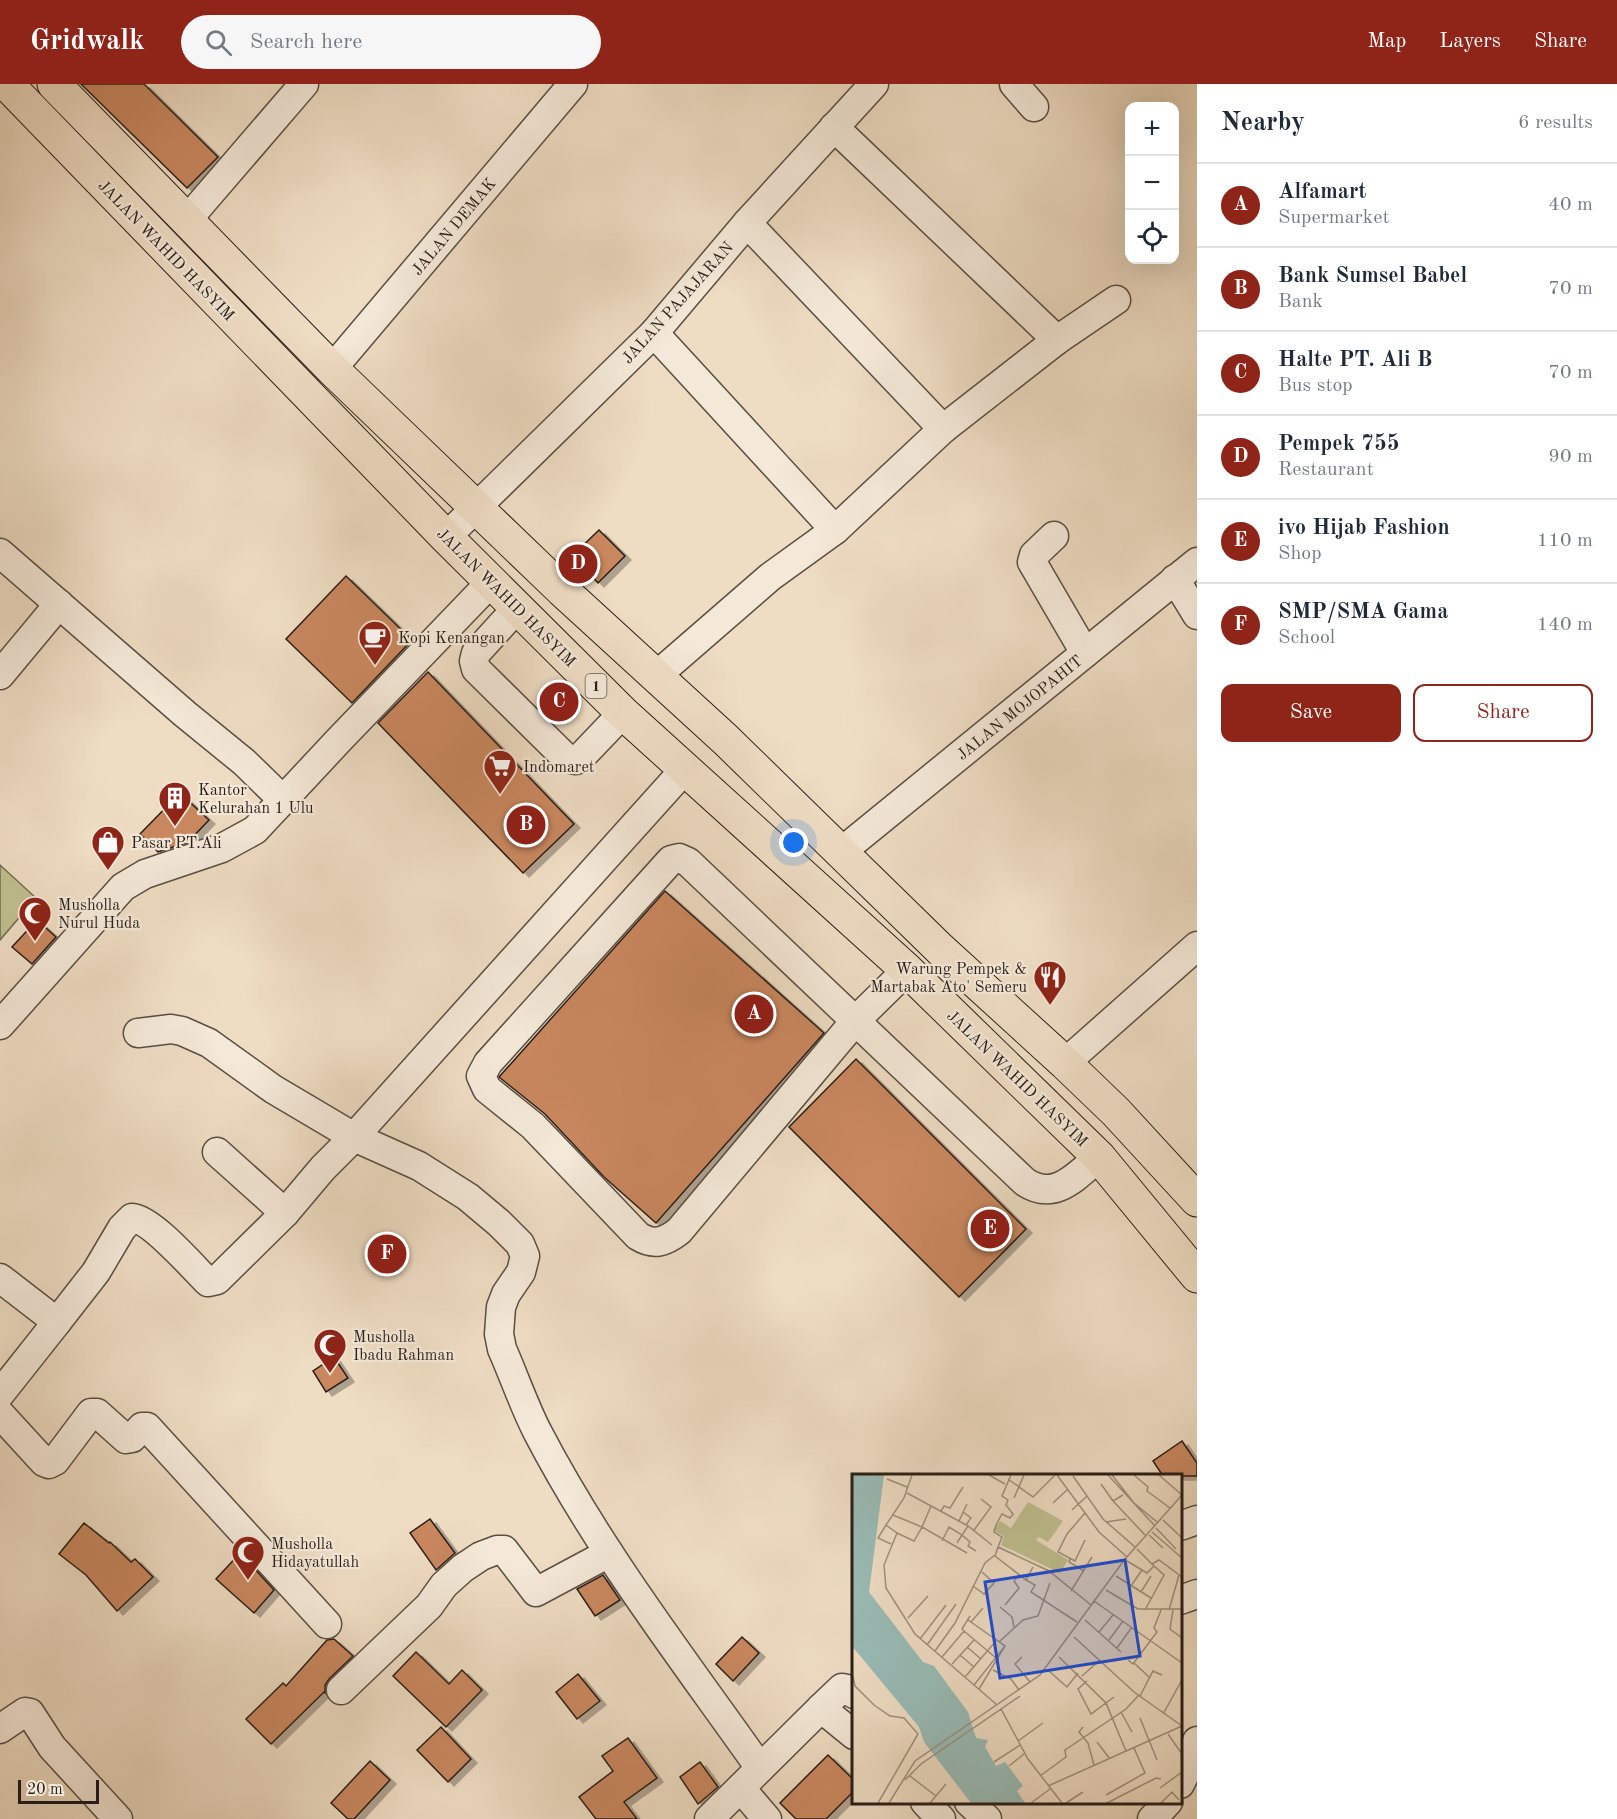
<!DOCTYPE html>
<meta charset="utf-8">
<style>
body{margin:0;font-family:"Old Standard TT",serif;background:#f6f6f7;color:#1f2937}
.controls{position:absolute;right:18px;top:18px;display:grid;overflow:hidden;border-radius:12px;box-shadow:0 6px 24px #0002}
.controls button{width:54px;height:54px;display:grid;place-items:center;padding:0;border:0;border-bottom:2px solid #e0e1e3;background:#fff;color:#1f2937;font:30px sans-serif}
.scale{position:absolute;left:18px;bottom:15px;width:81px;box-sizing:border-box;padding-left:6px;border:3px solid #291e18;border-top:0;font-size:16px;line-height:21px;white-space:nowrap;color:#291e18;-webkit-text-stroke:4px #f4e8d8;paint-order:stroke}
.you{position:absolute;left:794px;top:759px;width:21px;height:21px;margin:-15px;border:4px solid #fff;border-radius:50%;background:#1a73e8;box-shadow:0 0 0 9px #1a73e833}
.badge{display:grid;place-items:center;width:39px;height:39px;border-radius:50%;background:#8f2418;color:#fff;font-size:20px;font-weight:700}
.pin{position:absolute;translate:-50% -50%;border:3px solid #fff;box-shadow:0 2px 6px #0006}
.list{margin:0;padding:0;list-style:none}
h2{display:flex;justify-content:space-between;align-items:center;height:78px;margin:0;padding:0 24px;font-size:26px}
h2 small{font-size:20px;font-weight:400;color:#747a83}
.list li{display:grid;grid-template-columns:39px 1fr auto;gap:18px;align-items:center;box-sizing:border-box;height:84px;padding:0 24px;border-top:2px solid #e0e1e3}
.list b{display:block;font-size:22px;white-space:nowrap}
.list p{margin:0;font-size:20px;white-space:nowrap;color:#747a83}
.list em{font-size:20px;font-style:normal;color:#747a83}
.actions{display:flex;gap:12px;padding:18px 24px}
.actions a{flex:1;padding:14px 0;border:2px solid #8f2418;border-radius:12px;text-align:center;font-size:21px;color:#8f2418}
.actions .main{background:#8f2418;color:#fff}
.icon{flex:none;width:33px;height:33px;fill:none;stroke:currentColor;stroke-width:2;stroke-linecap:round;stroke-linejoin:round}
.map{position:relative;flex:none;width:1197px;height:1735px;overflow:hidden}
header{display:flex;align-items:center;gap:36px;box-sizing:border-box;height:84px;padding:0 30px;background:#8f2418;color:#fff}
header strong{font-size:28px}
nav{display:flex;gap:33px;margin-inline-start:auto;font-size:21px}
.search{width:420px;height:54px;background:#f6f6f7;display:flex;align-items:center;gap:15px;box-sizing:border-box;padding:0 21px;border-radius:33px;color:#747a83;font-size:22px}
main{display:flex}
aside{flex:1;background:#fff}
.map>svg:first-child{display:block}
.green{fill:#bfbf8f;stroke:#746e54;stroke-width:1.5}
.building{fill:#c9875e;stroke:#291e18;stroke-width:1.5;filter:url(#shadow)}
.lines{fill:none;stroke-linecap:round;stroke-linejoin:round}
.minor-casing{stroke:#5a4e43;stroke-width:31}
.highway-casing{stroke:#291e18;stroke-width:35}
.minor{stroke:#f4e8d8;stroke-width:28}
.highway{stroke:#eedcc3;stroke-width:33}
.labels{text-anchor:middle;stroke-width:4.5;stroke-linejoin:round;paint-order:stroke}
.shield{fill:#f4e8d8;stroke:#665b52;stroke-width:1.5}
.shield-label{font-size:15px;font-weight:bold;fill:#291e18}
.street-label{font-size:16px;fill:#291e18;stroke:#f4e8d8}
.poi-label{font-size:16px;fill:#291e18;stroke:#f4e8d8;text-anchor:start}
.inset-river{fill:none;stroke:#99bbb6;stroke-width:3}
.inset-road{fill:none;stroke:#9f907f;stroke-width:1.5}
.view{fill:#1d4ed8;fill-opacity:0.15;stroke:#1d4ed8;stroke-width:3}
.inset-edge{fill:none;stroke:#291e18;stroke-width:3}
</style>
<header>
<strong>Gridwalk</strong>
<div class="search"><svg class="icon" aria-label="search" viewBox="0 0 24 24"><circle cx="10" cy="10" r="6"/><path d="M15 15l6 6"/></svg>Search here</div>
<nav><a>Map</a><a>Layers</a><a>Share</a></nav>
</header>
<main>
<div class="map">
<svg width="1197" height="1735" viewBox="0 0 1197 1735">
<defs>
<filter id="shadow"><feDropShadow dx="6" dy="4" stdDeviation="0" flood-color="#0004"/></filter>
</defs>
<rect width="100%" height="100%" fill="#eedcc3"/>
<filter id="stains"><feTurbulence type="fractalNoise" baseFrequency=".00333" numOctaves="4"/><feColorMatrix values="0 0 0 0 .2 0 0 0 0 .09 0 0 0 0 .02 0 0 0 .5 -.17"/></filter>
<radialGradient id="worn" r=".72"><stop offset=".6" stop-color="#630" stop-opacity="0"/><stop offset="1" stop-color="#630" stop-opacity=".3"/></radialGradient>
<polygon class="green" points="0,781 36,814 0,856"/>
<g class="building">
<polygon points="81,0 144,0 218,73 187,104"/>
<polygon points="599,446 625,472 598,499 572,472"/>
<polygon points="346,492 412,556 352,619 286,555"/>
<polygon points="428,588 574,740 523,789 378,639"/>
<polygon points="180,709 209,736 188,758 158,768 140,750"/>
<polygon points="665,807 824,949 656,1139 604,1093 545,1030 499,993"/>
<polygon points="37,836 56,853 32,880 12,863"/>
<polygon points="856,975 1026,1145 959,1213 789,1043"/>
<polygon points="334,1273 348,1294 326,1308 313,1287"/>
<polygon points="1182,1357 1197,1379 1197,1392 1163,1392 1153,1377"/>
<polygon points="430,1435 455,1469 436,1486 410,1449"/>
<polygon points="84,1439 109,1459 110,1458 131,1478 135,1475 153,1493 117,1527 86,1491 59,1470"/>
<polygon points="240,1469 274,1506 254,1529 216,1495"/>
<polygon points="603,1491 620,1516 595,1532 577,1505"/>
<polygon points="742,1553 759,1569 733,1597 716,1580"/>
<polygon points="334,1555 353,1572 329,1595 325,1601 325,1609 324,1608 271,1660 246,1635 283,1599 286,1602 327,1556"/>
<polygon points="416,1568 449,1600 462,1586 482,1606 446,1643 393,1592"/>
<polygon points="578,1590 600,1617 577,1635 556,1608"/>
<polygon points="441,1643 471,1675 448,1698 417,1666"/>
<polygon points="628,1654 657,1694 624,1718 637,1735 596,1735 579,1713 613,1687 602,1672"/>
<polygon points="828,1671 854,1696 854,1707 826,1735 796,1735 780,1719"/>
<polygon points="370,1677 390,1696 354,1735 348,1735 331,1719"/>
<polygon points="700,1678 718,1703 698,1720 680,1693"/>
</g>
<g class="lines">
<defs>
<g id="minor">
<polyline points="1014,0 1034,23"/>
<polyline points="834,43 1057,256"/>
<polyline points="187,136 304,0"/>
<polyline points="747,139 943,345"/>
<polyline points="654,249 835,446"/>
<polyline points="332,285 573,0"/>
<polyline points="1054,452 1034,471 1032,478 1085,569"/>
<polyline points="446,453 654,249 747,139 874,0"/>
<polyline points="0,469 185,630 244,678 283,716"/>
<polyline points="1175,495 1197,531"/>
<polyline points="517,524 476,569 474,577 476,585 566,674 576,676 581,673 623,629"/>
<polyline points="0,591 59,520"/>
<polyline points="656,592 770,493 835,446 943,345 1057,256 1116,216"/>
<polyline points="841,768 1197,478"/>
<path d="M907 886 856 936 679 1147C665 1158 654 1162 638 1152L533 1042 487 1005 481 992 488 979 671 776 679 774 688 778 1025 1098C1055 1118 1076 1092 1099 1073"/>
<polyline points="0,941 123,803 145,790 222,764 255,746 338,657 492,497"/>
<path d="M138 949 171 945 182 947 209 959 273 1005 354 1053 419 1082 468 1113 499 1139 520 1160 525 1172 521 1188 506 1210 501 1223 499 1250 502 1265C514 1292 524 1322 538 1349 600 1468 683 1575 760 1684"/>
<polyline points="1065,979 1197,862"/>
<polyline points="217,1068 285,1129"/>
<polyline points="0,1194 57,1238 0,1310"/>
<path d="M57 1238 96 1188 122 1144 132 1134C151 1135 191 1181 206 1196L208 1198 217 1196 285 1129 323 1084 354 1053 686 684"/>
<polyline points="0,1330 44,1378 49,1380 55,1377 91,1329 97,1329 126,1355 132,1354 142,1343 147,1343 327,1540"/>
<polyline points="1180,1442 1197,1436"/>
<polyline points="1180,1516 1197,1510"/>
<polyline points="341,1606 429,1522 444,1501 463,1484 481,1472 497,1466 504,1466 536,1508 609,1469"/>
<polyline points="821,1624 842,1604 847,1605 854,1610"/>
<polyline points="0,1645 25,1628 30,1629 52,1663 118,1735"/>
<polyline points="1180,1700 1192,1676 1197,1657"/>
<polyline points="749,1714 767,1735"/>
<polyline points="925,1718 941,1735"/>
<polyline points="969,1718 987,1735"/>
<polyline points="709,1735 821,1624 854,1651"/>
<polyline points="1152,1735 1168,1718"/>
</g>
<g id="highway">
<polyline points="7,0 446,453 623,629 907,886 1099,1073 1197,1192"/>
<polyline points="54,0 332,285 562,506 726,656 940,865 1065,979 1116,1028 1197,1116"/>
</g>
</defs>
<use href="#minor" class="minor-casing"/>
<use href="#highway" class="highway-casing"/>
<use href="#minor" class="minor"/>
<use href="#highway" class="highway"/>
</g>
<defs>
<symbol id="cafe-pin" viewBox="-11 -11 22 30"><path d="M0 17L-7.5 6A9.5 9.5 0 1 1 7.5 6Z" fill="#8f2418" stroke="#f4e8d8"/><path d="M-5.5-4.5H6V0H3Q3 3.5 0 3.5H-2.5Q-5.5 3.5-5.5 0ZM3-3.2v2h1.7v-2ZM-6 4.5H4V6H-6Z" fill="#fff"/></symbol>
<symbol id="supermarket-pin" viewBox="-11 -11 22 30"><path d="M0 17L-7.5 6A9.5 9.5 0 1 1 7.5 6Z" fill="#8f2418" stroke="#f4e8d8"/><path d="M-6-5.5h2.5l.6 2H6L4.5 2H-2.5L-4.4-4H-6ZM-1.5 3.2a1.3 1.3 0 1 0 .1 0ZM3 3.2a1.3 1.3 0 1 0 .1 0Z" fill="#fff"/></symbol>
<symbol id="building-pin" viewBox="-11 -11 22 30"><path d="M0 17L-7.5 6A9.5 9.5 0 1 1 7.5 6Z" fill="#8f2418" stroke="#f4e8d8"/><path d="M-4-6H4V6H1V3H-1V6H-4ZM-2.5-4.3h1.7v1.8h-1.7ZM.8-4.3h1.7v1.8H.8ZM-2.5-1h1.7V.8h-1.7ZM.8-1h1.7V.8H.8Z" fill="#fff"/></symbol>
<symbol id="shop-pin" viewBox="-11 -11 22 30"><path d="M0 17L-7.5 6A9.5 9.5 0 1 1 7.5 6Z" fill="#8f2418" stroke="#f4e8d8"/><path d="M-5-2.5h2.3a2.7 3.5 0 0 1 5.4 0H5L5.5 6h-11ZM-1.5-2.5h3a1.5 2.3 0 0 0-3 0Z" fill="#fff"/></symbol>
<symbol id="mosque-pin" viewBox="-11 -11 22 30"><path d="M0 17L-7.5 6A9.5 9.5 0 1 1 7.5 6Z" fill="#8f2418" stroke="#f4e8d8"/><path d="M3.5-4.9A6 6 0 1 0 3.5 4.9A5 5 0 1 1 3.5-4.9Z" fill="#fff"/></symbol>
<symbol id="restaurant-pin" viewBox="-11 -11 22 30"><path d="M0 17L-7.5 6A9.5 9.5 0 1 1 7.5 6Z" fill="#8f2418" stroke="#f4e8d8"/><path d="M-5-6h1v4h1v-4h1v4h1v-4h1v5L-1.5 .5V6h-2V.5L-5-1ZM5-6V6H3V1.5H1.5Q1.5-4 5-6Z" fill="#fff"/></symbol>
</defs>
<g fill-rule="evenodd">
<use href="#cafe-pin" x="356" y="534" width="38" height="52"/>
<use href="#supermarket-pin" x="481" y="663" width="38" height="52"/>
<use href="#building-pin" x="156" y="695" width="38" height="52"/>
<use href="#shop-pin" x="89" y="739" width="38" height="52"/>
<use href="#mosque-pin" x="16" y="810" width="38" height="52"/>
<use href="#restaurant-pin" x="1031" y="874" width="38" height="52"/>
<use href="#mosque-pin" x="311" y="1242" width="38" height="52"/>
<use href="#mosque-pin" x="229" y="1449" width="38" height="52"/>
</g>
<g class="labels">
<rect class="shield" x="585.5" y="590" width="21" height="24" rx="4.5"/>
<g class="shield-label">
<text x="596" y="607">1</text>
</g>
<g class="street-label">
<text transform="translate(453 142) rotate(-50)" y="6">JALAN DEMAK</text>
<text transform="translate(167 166) rotate(46)" y="6">JALAN WAHID HASYIM</text>
<text transform="translate(677 218) rotate(-48)" y="6">JALAN PAJAJARAN</text>
<text transform="translate(507 513) rotate(45)" y="6">JALAN WAHID HASYIM</text>
<text transform="translate(1019 623) rotate(-39)" y="6">JALAN MOJOPAHIT</text>
<text transform="translate(1018 994) rotate(44)" y="6">JALAN WAHID HASYIM</text>
</g>
<g class="poi-label">
<text x="398" y="559">Kopi Kenangan</text>
<text x="523" y="688">Indomaret</text>
<text x="198" y="711">Kantor<tspan x="198" dy="18">Kelurahan 1 Ulu</tspan></text>
<text x="131" y="764">Pasar PT.Ali</text>
<text x="58" y="826">Musholla<tspan x="58" dy="18">Nurul Huda</tspan></text>
<text x="1027" y="890" text-anchor="end">Warung Pempek &amp;<tspan x="1027" dy="18">Martabak Ato' Semeru</tspan></text>
<text x="353" y="1258">Musholla<tspan x="353" dy="18">Ibadu Rahman</tspan></text>
<text x="271" y="1465">Musholla<tspan x="271" dy="18">Hidayatullah</tspan></text>
</g>
</g>
<g transform="translate(852 1390)">
<rect width="330" height="330" fill="#eedcc3"/>
<path d="M176 28 211 47 196 68 187 63 184 66 216 86 208 99 149 71 152 62 141 56 148 47 159 54Z" fill="#bfbf8f"/>
<path d="M0 1H32L17 118 71 188 82 192 116 238 124 264 136 266 133 273 144 292 153 288 171 312 165 317 173 329H119L72 268 67 253 0 172Z" fill="#99bbb6"/>
<path class="inset-river" d="M0 32 8 1"/>
<path class="inset-road" d="M60 1 52 24 34 51 45 59 32 91 34 114 63 160 144 230M137 1 153 10M159 1 150 22 156 26 154 31 161 40 158 44 150 40 144 51 142 58 150 63 146 73 197 97 239 131M205 1 247 58 275 83M256 1 302 51M260 1 282 29 305 48M282 1 296 13 295 17 318 34M307 1 330 21M221 2 251 45 283 73M35 5 55 13M156 5 181 23 203 1M249 10 261 27M55 19 116 52 140 71M271 21 261 27 293 61M162 24 172 1M201 29 216 15M79 32 70 53 115 79M220 36 235 22M89 37 92 32 98 34 111 13M111 38 119 44 114 51M41 41 70 53 62 67 45 59M311 46 330 64M107 47 115 30M254 48 274 45M34 51 26 64 39 70M116 52 110 61 118 68 116 72 124 77M304 54 324 75M122 56 139 33 129 25M300 58 330 84M297 61 311 74M233 66 223 87 206 78 215 60 233 39M90 67 97 53 110 61 105 69M146 73 143 82 174 106 181 93M285 75 300 90 307 86 330 103M218 85 217 88 232 97M275 87 295 99 302 92M264 102 299 124M174 106 183 111 179 118 225 148M121 112 132 120 142 109 130 98M279 112 290 96M254 116 286 135H330M219 117 240 83M289 118 299 102M242 127 330 189M153 131 167 114 162 107 166 102M148 133 160 143 162 153M293 136 312 101 300 90M317 136 327 101M321 136 318 155 330 164M56 144 76 122M116 146 153 172 122 211M233 146 269 178M119 148 131 134M112 157 110 155 118 142M247 158 261 141M222 163 282 218 330 252M68 165 94 131M257 166 271 147M147 168 171 146 186 142 198 109M75 171 104 130M115 173 129 185M265 174 280 153M83 177 103 149 133 89 143 81M108 181 122 193M90 183 112 157 144 184M170 183 163 190 178 208M207 183 254 229 274 277M276 186 281 190 305 158 302 154 309 136M282 189 297 203M100 190 122 166M141 196 159 205 167 216M197 197 215 213 226 199M0 199 3 212 22 231 38 242 52 244 66 260 26 329M230 202 248 186M113 203 144 167M235 207 226 215 239 240 262 223M127 215 153 172M288 222 301 197 310 201M149 235 176 285 210 329M269 238 280 258M311 240 330 206M288 244 305 286M231 253 227 258 236 269 242 291M316 260 330 280M166 267 191 249M245 268 258 285M142 288 168 271M157 292 172 280M58 302 84 322M188 302 214 283 213 276 274 235 287 221M53 306 69 290 168 222M196 312 330 252M308 314 330 298M254 321 293 299 282 274M37 329 63 287 188 201 273 85 330 21M78 329 94 310M179 329 198 315M214 329 231 318M255 329 304 304 309 305M309 329 320 318 327 326"/>
<path class="view" d="M273 86 288 182 148 204 133 108Z"/>
<rect width="330" height="330" class="inset-edge"/>
</g>
<rect width="100%" height="100%" filter="url(#stains)"/>
<rect width="100%" height="100%" fill="url(#worn)"/>
</svg>
<div class="controls">
<button>+</button>
<button>−</button>
<button><svg class="icon" aria-label="locate" viewBox="0 0 24 24"><circle cx="12" cy="12" r="6"/><path d="M12 2v4M12 18v4M2 12h4M18 12h4"/></svg></button>
</div>
<div class="scale">20 m</div>
<div class="you"></div>
<div class="pin badge" style="left:754px;top:930px">A</div>
<div class="pin badge" style="left:526px;top:741px">B</div>
<div class="pin badge" style="left:559px;top:618px">C</div>
<div class="pin badge" style="left:578px;top:480px">D</div>
<div class="pin badge" style="left:990px;top:1145px">E</div>
<div class="pin badge" style="left:387px;top:1170px">F</div>
</div>
<aside>
<h2>Nearby<small>6 results</small></h2>
<ul class="list">
<li><span class="badge">A</span><div><b>Alfamart</b><p>Supermarket</p></div><em>40 m</em></li>
<li><span class="badge">B</span><div><b>Bank Sumsel Babel</b><p>Bank</p></div><em>70 m</em></li>
<li><span class="badge">C</span><div><b>Halte PT. Ali B</b><p>Bus stop</p></div><em>70 m</em></li>
<li><span class="badge">D</span><div><b>Pempek 755</b><p>Restaurant</p></div><em>90 m</em></li>
<li><span class="badge">E</span><div><b>ivo Hijab Fashion</b><p>Shop</p></div><em>110 m</em></li>
<li><span class="badge">F</span><div><b>SMP/SMA Gama</b><p>School</p></div><em>140 m</em></li>
</ul>
<div class="actions"><a class="main">Save</a><a>Share</a></div>
</aside>
</main>
